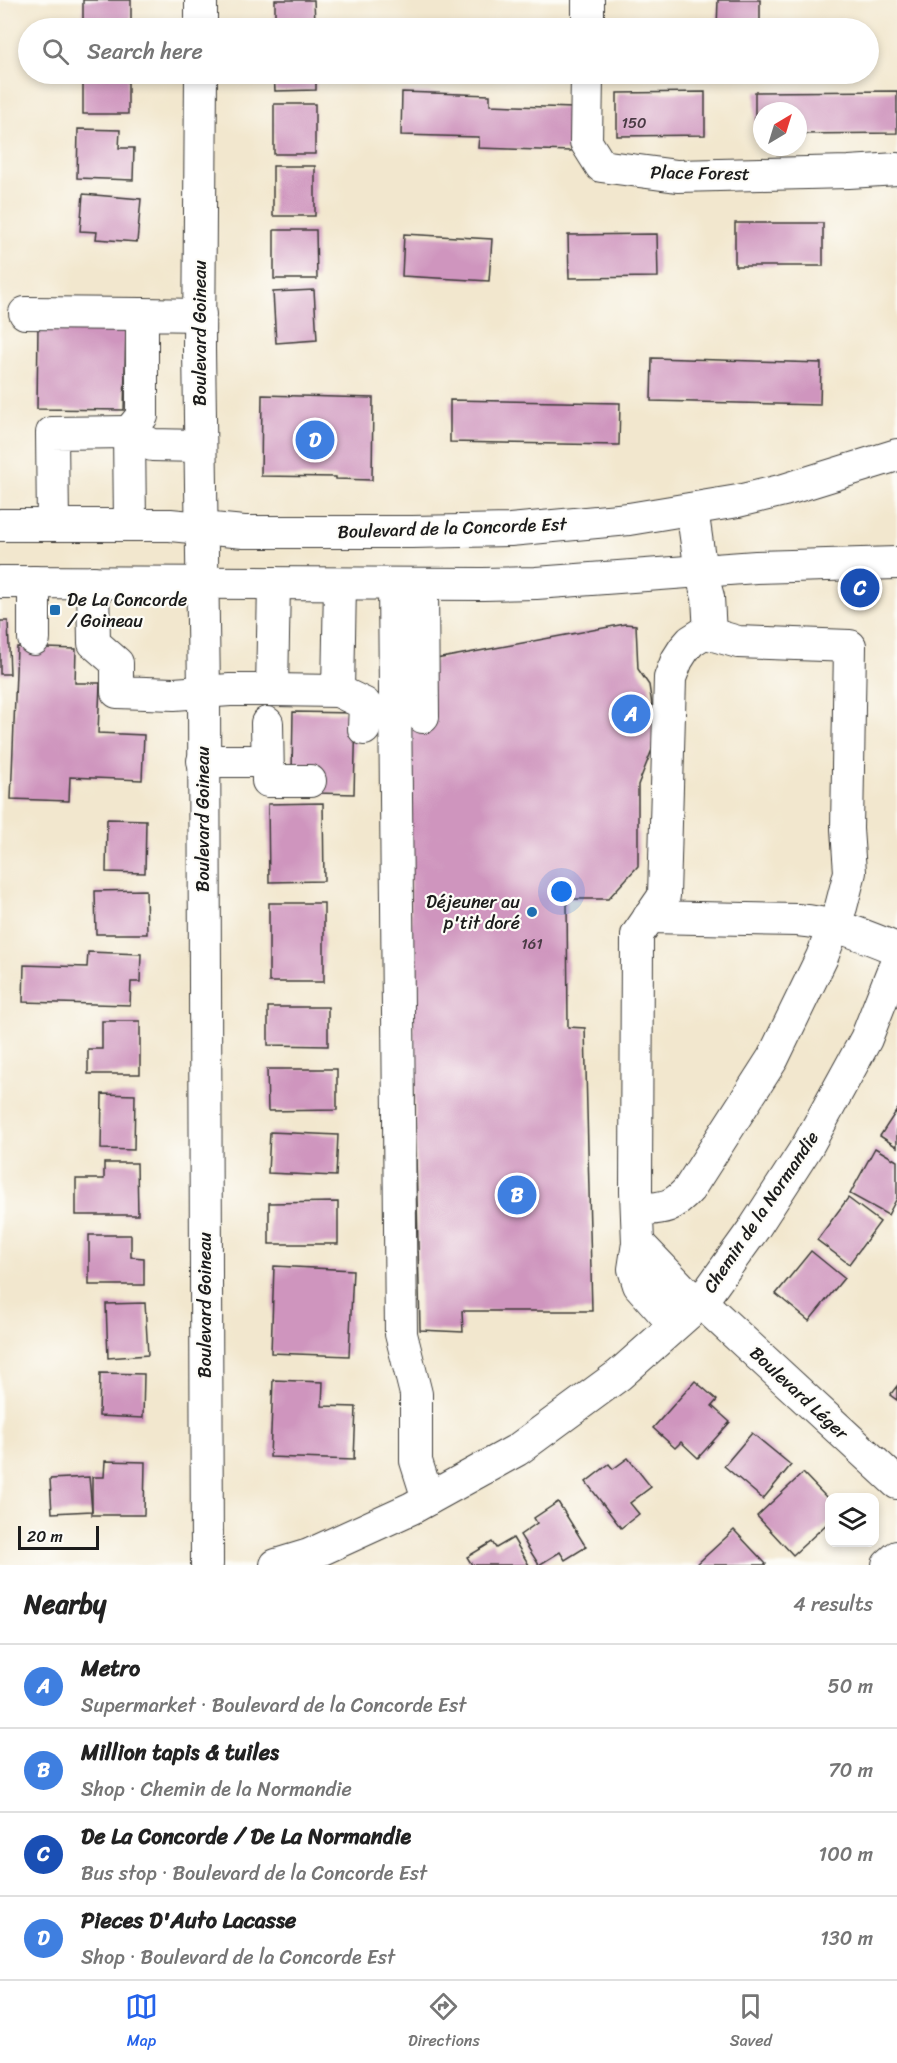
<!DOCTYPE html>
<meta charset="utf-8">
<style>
body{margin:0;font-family:Sriracha,sans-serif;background:#f6f6f6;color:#222}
.controls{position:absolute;right:18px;bottom:18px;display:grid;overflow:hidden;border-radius:12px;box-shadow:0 3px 9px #0003}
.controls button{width:54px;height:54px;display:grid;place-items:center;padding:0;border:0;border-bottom:2px solid #e0e0e0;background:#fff;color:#222;font:30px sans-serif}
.compass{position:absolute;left:753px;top:102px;width:54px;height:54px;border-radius:50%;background:#fff;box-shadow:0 3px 9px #0003;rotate:38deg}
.scale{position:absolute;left:18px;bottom:15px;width:81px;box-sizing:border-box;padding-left:6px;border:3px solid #1c1c1c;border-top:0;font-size:16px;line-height:21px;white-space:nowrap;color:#1c1c1c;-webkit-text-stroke:4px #fdfcf7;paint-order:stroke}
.you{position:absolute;left:562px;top:892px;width:21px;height:21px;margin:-15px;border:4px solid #fff;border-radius:50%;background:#1a73e8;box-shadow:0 0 0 9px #1a73e833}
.badge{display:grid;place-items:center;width:39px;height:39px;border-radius:50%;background:#2563eb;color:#fff;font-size:20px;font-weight:700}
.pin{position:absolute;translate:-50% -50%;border:3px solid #fff;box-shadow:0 2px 6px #0006}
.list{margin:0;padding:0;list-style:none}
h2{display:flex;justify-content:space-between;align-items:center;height:78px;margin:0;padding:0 24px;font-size:26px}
h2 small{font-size:20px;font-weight:400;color:#767676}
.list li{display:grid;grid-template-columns:39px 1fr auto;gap:18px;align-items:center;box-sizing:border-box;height:84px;padding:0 24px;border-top:2px solid #e0e0e0}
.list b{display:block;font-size:22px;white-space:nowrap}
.list p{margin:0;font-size:20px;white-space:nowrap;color:#767676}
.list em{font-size:20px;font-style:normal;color:#767676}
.icon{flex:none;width:33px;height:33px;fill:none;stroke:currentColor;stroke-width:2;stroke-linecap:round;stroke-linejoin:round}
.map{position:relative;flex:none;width:897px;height:1565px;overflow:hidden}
.search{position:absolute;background:#fff;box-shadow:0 3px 9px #0003;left:18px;right:18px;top:18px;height:66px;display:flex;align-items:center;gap:15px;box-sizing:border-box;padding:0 21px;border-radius:33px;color:#767676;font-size:22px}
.sheet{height:414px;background:#fff}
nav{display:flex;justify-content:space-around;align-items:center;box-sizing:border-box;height:84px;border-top:2px solid #e0e0e0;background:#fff;font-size:16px;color:#767676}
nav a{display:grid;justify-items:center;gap:3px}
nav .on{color:#2563eb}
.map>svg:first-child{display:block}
.building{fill:#cf95be}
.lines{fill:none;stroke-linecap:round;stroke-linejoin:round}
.minor-casing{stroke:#3c3a37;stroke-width:34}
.minor{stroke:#fff;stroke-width:32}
.poi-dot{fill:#1f6fb2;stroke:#fdfcf7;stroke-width:2}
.labels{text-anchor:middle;stroke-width:4.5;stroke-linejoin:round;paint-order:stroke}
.number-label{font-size:15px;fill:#493a44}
.street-label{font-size:18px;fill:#1c1c1c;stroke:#fdfcf7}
.poi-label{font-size:18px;fill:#1c1c1c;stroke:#fdfcf7;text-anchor:start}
</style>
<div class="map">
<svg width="897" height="1565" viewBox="0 0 897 1565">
<rect width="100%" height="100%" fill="#fdfcf7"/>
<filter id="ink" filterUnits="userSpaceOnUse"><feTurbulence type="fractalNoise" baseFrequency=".0167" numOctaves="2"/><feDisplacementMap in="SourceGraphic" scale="12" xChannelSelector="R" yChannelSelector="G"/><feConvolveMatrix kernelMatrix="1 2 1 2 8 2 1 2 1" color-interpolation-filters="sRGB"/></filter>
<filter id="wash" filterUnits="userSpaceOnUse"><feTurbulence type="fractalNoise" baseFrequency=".008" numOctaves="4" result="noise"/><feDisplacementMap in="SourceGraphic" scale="24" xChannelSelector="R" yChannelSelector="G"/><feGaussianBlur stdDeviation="1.35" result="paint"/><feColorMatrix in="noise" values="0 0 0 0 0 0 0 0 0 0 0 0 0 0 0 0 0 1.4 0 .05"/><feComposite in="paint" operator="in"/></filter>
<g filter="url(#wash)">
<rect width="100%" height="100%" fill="#f2e7ce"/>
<g id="blocks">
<g class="building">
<rect x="83" y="0" width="48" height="28"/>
<polygon points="275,0 314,0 315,23 275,24"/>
<polygon points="718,0 760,0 760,28 717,28"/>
<rect x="83" y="74" width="45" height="40"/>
<polygon points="274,74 316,74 316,90 275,91"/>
<polygon points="897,91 897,133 798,134 798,111 762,111 762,134 755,134 755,92"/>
<polygon points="402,92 490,95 490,105 573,108 571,151 478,148 479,137 401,135"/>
<polygon points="705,92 705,135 617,136 617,93"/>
<rect x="274" y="104" width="41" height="50"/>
<polygon points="78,129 120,130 119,148 134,148 133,180 77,178"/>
<rect x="273" y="166" width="42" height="50"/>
<polygon points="83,194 141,199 137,242 96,239 97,232 80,231"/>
<rect x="735" y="223" width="88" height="43"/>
<polygon points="274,230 316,230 317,279 274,279"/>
<polygon points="404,234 492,239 489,281 402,276"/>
<polygon points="657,234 658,277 569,278 568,235"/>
<polygon points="314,290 317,340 276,343 273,292"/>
<polygon points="38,325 126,327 124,410 37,409"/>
<polygon points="652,358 821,363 820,405 651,401"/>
<polygon points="262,395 373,398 372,480 336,479 336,477 261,476"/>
<polygon points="450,400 620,403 619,445 450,442"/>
<rect x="842" y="592" width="15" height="6"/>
<polygon points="0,621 8,621 10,674 0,674"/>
<polygon points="625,624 636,625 638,669 649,685 653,712 653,747 638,785 638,866 608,899 567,899 568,1027 585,1028 592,1311 462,1311 463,1332 420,1330 406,717 436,659"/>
<polygon points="17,647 76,649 75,683 100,683 98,733 144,735 142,780 70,777 69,801 11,799"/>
<polygon points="293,712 356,713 354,794 317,793 292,774"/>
<polygon points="323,803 324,881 269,882 268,804"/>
<polygon points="107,819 146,820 145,873 106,872"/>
<polygon points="146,890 147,934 96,934 95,891"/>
<rect x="269" y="903" width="55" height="79"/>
<polygon points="88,952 141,954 140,982 131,982 130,1005 23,1002 24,965 87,967"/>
<polygon points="268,1007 328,1007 328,1046 268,1045"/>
<polygon points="102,1021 140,1021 140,1074 88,1074 88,1049 102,1049"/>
<polygon points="267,1069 337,1069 337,1110 268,1111"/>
<polygon points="102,1094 135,1095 134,1150 101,1149"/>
<polygon points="897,1110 897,1147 880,1136"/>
<polygon points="270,1132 338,1135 336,1176 268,1173"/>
<polygon points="875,1148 897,1161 897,1198 888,1215 850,1194"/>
<polygon points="104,1163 137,1163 138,1215 76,1215 76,1179 104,1179"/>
<polygon points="848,1198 880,1222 849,1264 817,1240"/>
<polygon points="338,1202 338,1244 269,1244 269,1203"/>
<polygon points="89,1235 131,1235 131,1257 144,1258 144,1285 89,1285"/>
<polygon points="811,1251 844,1278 809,1321 776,1294"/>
<polygon points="274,1266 353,1270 349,1356 271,1353"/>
<polygon points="145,1303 148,1355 108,1358 106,1304"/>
<polygon points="100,1373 144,1374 143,1418 99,1416"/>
<polygon points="273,1380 323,1382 322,1406 356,1407 354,1460 270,1457"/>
<polygon points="695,1381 717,1400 712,1406 730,1422 698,1458 681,1442 675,1448 653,1428"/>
<polygon points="897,1386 897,1400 890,1395"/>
<polygon points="752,1433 791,1465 763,1499 724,1466"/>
<polygon points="628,1458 651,1487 630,1503 639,1514 621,1528 586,1482 609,1464 613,1469"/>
<polygon points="105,1461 145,1462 144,1515 92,1515 92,1477 104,1477"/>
<polygon points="803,1473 830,1501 830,1521 793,1555 757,1516"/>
<polygon points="89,1477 92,1511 52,1513 50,1479"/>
<polygon points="558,1502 586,1547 565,1560 560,1552 539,1565 520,1535 537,1523 534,1518"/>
<polygon points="734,1530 766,1564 765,1565 696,1565"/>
<polygon points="513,1538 529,1565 472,1565 467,1557 492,1542 496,1548"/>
</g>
</g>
</g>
<g filter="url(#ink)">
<use href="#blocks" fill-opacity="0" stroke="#3c3a37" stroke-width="1.5"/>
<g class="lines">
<defs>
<g id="minor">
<polyline points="201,28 201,0"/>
<polyline points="588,28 588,0"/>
<polyline points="201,74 199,349 204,691 207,1565"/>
<polyline points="587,74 586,142 601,166 677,176 849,172 897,169"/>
<polyline points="25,313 142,314"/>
<polyline points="200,315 142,314 142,416 129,432 152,445 200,446"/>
<polyline points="692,509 701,572 708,597 710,634"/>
<polyline points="0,525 170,525 244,532 412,532 510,530 629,519 738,501 784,490 897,455"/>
<polyline points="53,525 52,433 129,432 130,525"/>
<polyline points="0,582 483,584 536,583 756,567 897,563"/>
<polyline points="93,582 94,643 117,663 117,692 174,694 230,690 272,690 274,583"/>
<polyline points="394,584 401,1334 416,1394 416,1461 428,1499"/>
<polyline points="422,584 423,717"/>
<polyline points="34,639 34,582"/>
<polyline points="272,690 338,691 340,584"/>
<polyline points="338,691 365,704 364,729"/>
<polyline points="267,723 268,781 310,781"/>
<polyline points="203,761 267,761"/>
<path d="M649 917 797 920C835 923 862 935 897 949"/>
<path d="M637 1210C662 1208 672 1209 689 1189L773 1058 822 957 841 907 850 872 847 829 850 646 738 642 710 634H702L691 641 684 649 677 660 670 678 664 896 637 935 636 1192 638 1243 634 1269 639 1285 664 1313 701 1302"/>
<polyline points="638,1243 685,1292 701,1302 897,1483"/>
<polyline points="276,1565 309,1555 412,1508 517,1450 619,1375 701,1302 755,1227 808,1145 866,1039 897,960"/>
<polyline points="888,1565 897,1557"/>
</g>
</defs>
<use href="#minor" class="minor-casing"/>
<use href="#minor" class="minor"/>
</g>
</g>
<g class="poi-dot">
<rect x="49" y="604" width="12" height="12" rx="3"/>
<circle cx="532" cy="912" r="6"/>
</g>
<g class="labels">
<g class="number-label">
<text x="634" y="128">150</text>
<text x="532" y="949">161</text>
</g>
<g class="street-label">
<text transform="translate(700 173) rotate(1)" y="6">Place Forest</text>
<text transform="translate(200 333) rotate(-90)" y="6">Boulevard Goineau</text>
<text transform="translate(452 528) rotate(-2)" y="6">Boulevard de la Concorde Est</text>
<text transform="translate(203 819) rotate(-90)" y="6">Boulevard Goineau</text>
<text transform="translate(761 1212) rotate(-56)" y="6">Chemin de la Normandie</text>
<text transform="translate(205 1305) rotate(-90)" y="6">Boulevard Goineau</text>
<text transform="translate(799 1393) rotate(43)" y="6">Boulevard Léger</text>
</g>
<g class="poi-label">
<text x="67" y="606">De La Concorde<tspan x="67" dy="21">/ Goineau</tspan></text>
<text x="520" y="908" text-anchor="end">Déjeuner au<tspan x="520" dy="21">p'tit doré</tspan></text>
</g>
</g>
</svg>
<div class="controls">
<button><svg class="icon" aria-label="layers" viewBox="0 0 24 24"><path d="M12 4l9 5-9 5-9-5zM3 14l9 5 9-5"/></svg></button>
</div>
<svg class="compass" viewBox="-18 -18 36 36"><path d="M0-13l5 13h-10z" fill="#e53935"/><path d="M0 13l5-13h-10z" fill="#767676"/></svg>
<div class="scale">20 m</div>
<div class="you"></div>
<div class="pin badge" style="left:631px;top:714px;background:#3f7fe0">A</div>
<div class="pin badge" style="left:517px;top:1195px;background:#3f7fe0">B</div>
<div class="pin badge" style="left:860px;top:588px;background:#1a4fb4">C</div>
<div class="pin badge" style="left:315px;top:440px;background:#3f7fe0">D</div>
<div class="search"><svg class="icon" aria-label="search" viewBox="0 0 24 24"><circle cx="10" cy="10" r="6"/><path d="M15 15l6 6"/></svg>Search here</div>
</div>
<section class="sheet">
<h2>Nearby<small>4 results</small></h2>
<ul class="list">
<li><span class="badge" style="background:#3f7fe0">A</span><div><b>Metro</b><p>Supermarket · Boulevard de la Concorde Est</p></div><em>50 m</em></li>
<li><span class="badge" style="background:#3f7fe0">B</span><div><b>Million tapis &amp; tuiles</b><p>Shop · Chemin de la Normandie</p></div><em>70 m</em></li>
<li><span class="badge" style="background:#1a4fb4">C</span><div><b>De La Concorde / De La Normandie</b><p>Bus stop · Boulevard de la Concorde Est</p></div><em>100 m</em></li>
<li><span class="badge" style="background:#3f7fe0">D</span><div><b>Pieces D'Auto Lacasse</b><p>Shop · Boulevard de la Concorde Est</p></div><em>130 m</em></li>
</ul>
</section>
<nav>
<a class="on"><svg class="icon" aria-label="map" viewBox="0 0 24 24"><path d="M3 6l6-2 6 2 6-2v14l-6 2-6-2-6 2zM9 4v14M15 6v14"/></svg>Map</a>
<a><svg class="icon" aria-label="directions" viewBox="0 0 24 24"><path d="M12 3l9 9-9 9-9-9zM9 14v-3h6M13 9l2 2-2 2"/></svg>Directions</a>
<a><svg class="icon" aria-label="saved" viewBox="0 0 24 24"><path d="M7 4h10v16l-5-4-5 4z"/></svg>Saved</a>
</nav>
